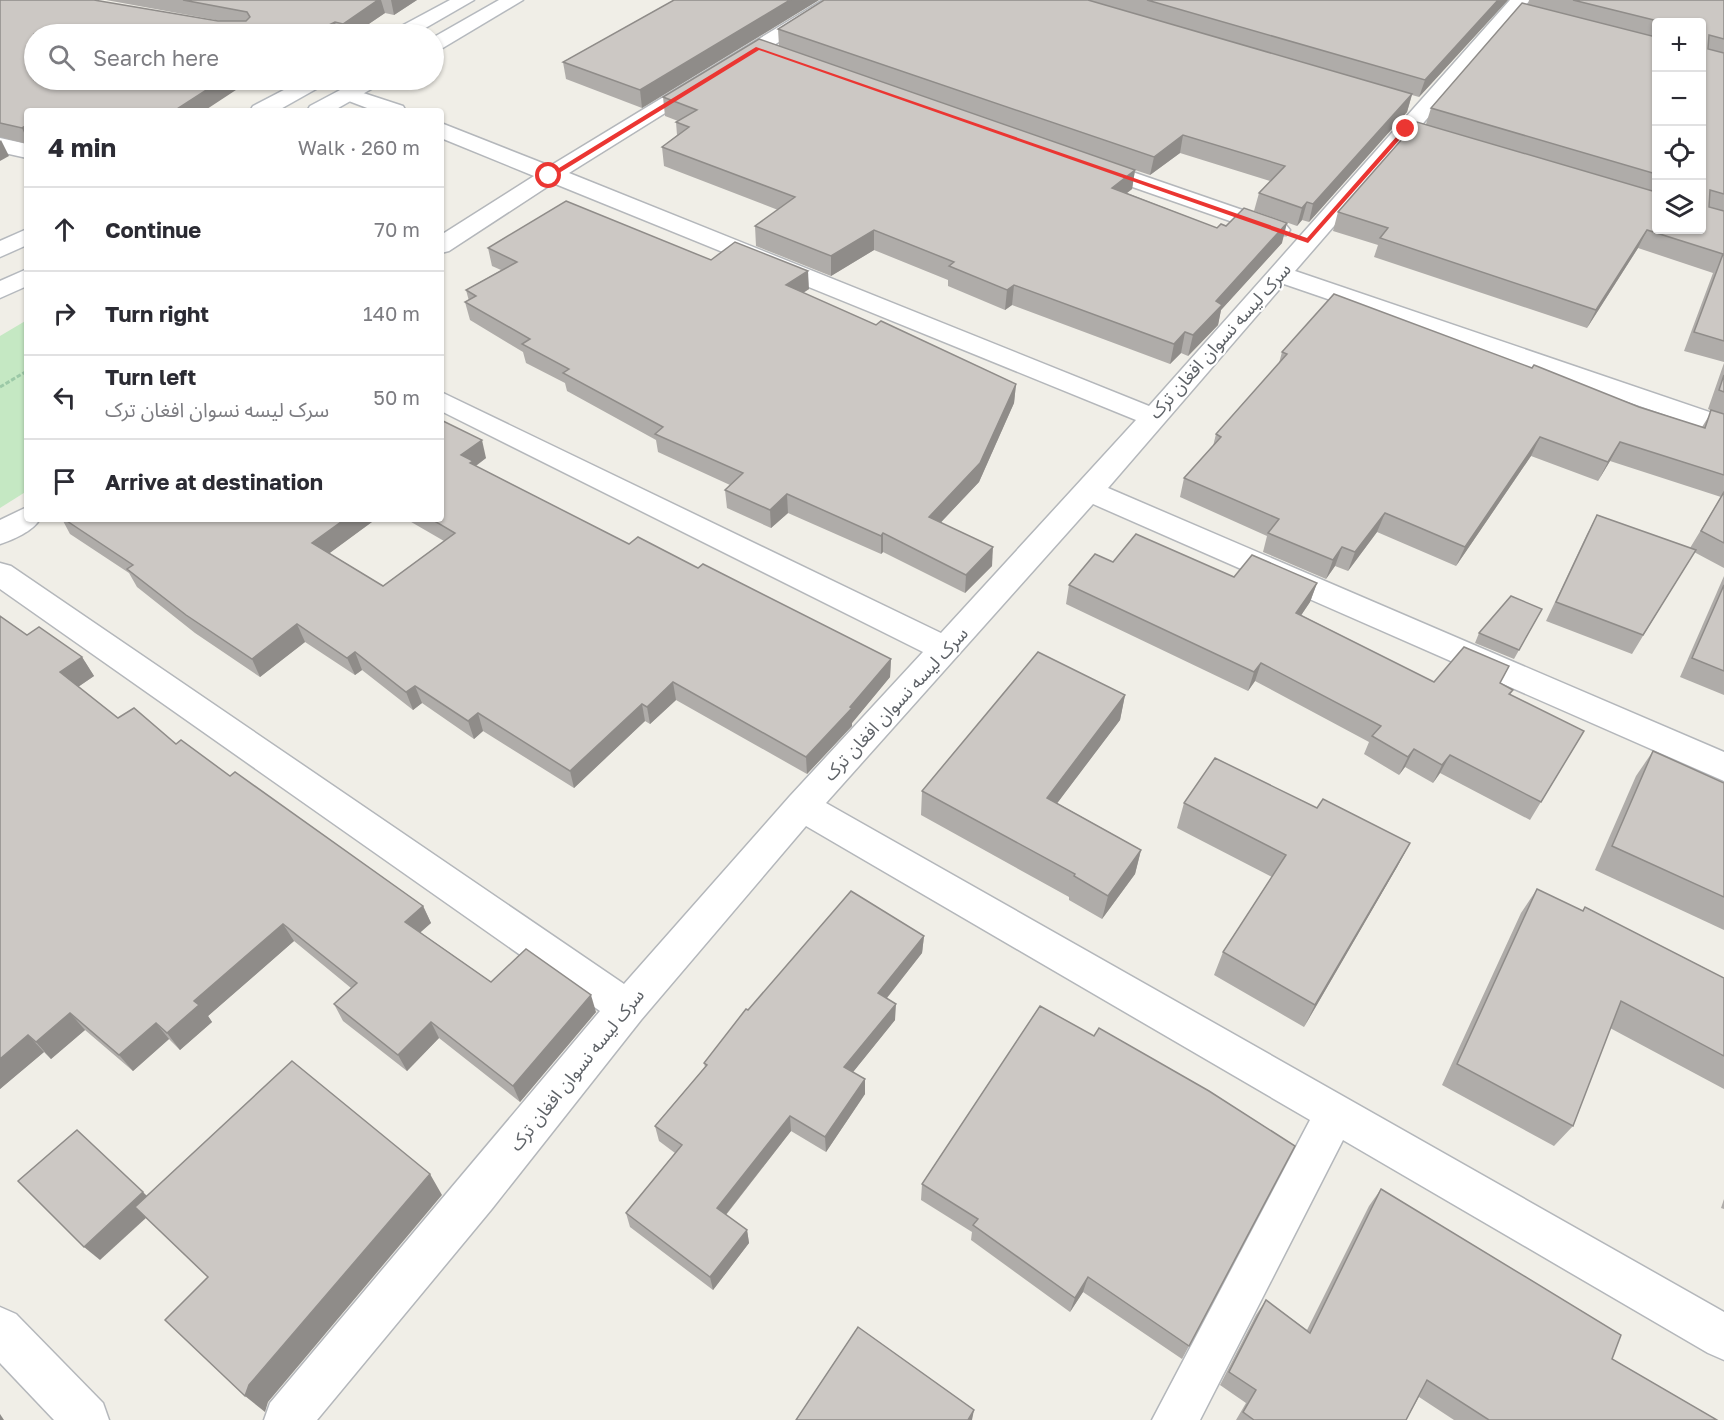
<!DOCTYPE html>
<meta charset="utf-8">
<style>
body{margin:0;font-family:"Golos Text","Noto Sans Arabic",sans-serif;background:#f2f2f3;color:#2b2b33}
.controls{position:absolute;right:18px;top:18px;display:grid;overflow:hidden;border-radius:6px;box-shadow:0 2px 4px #0004}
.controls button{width:54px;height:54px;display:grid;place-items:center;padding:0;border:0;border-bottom:2px solid #e1e1e2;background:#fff;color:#2b2b33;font:30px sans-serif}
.stop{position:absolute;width:18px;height:18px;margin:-14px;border:4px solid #eb3632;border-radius:50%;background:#fff}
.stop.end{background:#eb3632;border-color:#fff;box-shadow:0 2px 6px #0008}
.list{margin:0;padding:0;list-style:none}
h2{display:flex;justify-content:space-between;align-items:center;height:78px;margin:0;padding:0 24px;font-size:26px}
h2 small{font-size:20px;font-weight:400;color:#7c7c81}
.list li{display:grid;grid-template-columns:39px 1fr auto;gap:18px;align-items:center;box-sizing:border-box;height:84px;padding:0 24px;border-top:2px solid #e1e1e2}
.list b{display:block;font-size:22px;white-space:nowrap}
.list p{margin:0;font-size:20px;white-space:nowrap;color:#7c7c81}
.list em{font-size:20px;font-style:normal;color:#7c7c81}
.icon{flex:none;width:33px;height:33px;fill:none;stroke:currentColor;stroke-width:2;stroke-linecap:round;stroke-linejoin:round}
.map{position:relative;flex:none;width:1724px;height:1420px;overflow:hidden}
.search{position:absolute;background:#fff;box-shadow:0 2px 4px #0004;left:24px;top:24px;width:420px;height:66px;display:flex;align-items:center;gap:15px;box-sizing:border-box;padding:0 21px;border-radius:33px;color:#7c7c81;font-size:22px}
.panel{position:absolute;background:#fff;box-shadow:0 2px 4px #0004;left:24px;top:108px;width:420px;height:414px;border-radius:6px}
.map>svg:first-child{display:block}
.green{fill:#c5e8c3}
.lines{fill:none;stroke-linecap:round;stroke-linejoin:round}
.minor-casing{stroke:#b4b7bb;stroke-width:3}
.secondary-casing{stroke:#b5b9be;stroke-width:3}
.path{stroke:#9cc9a7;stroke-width:3;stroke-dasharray:4.5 2;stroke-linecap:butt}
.minor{fill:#fff;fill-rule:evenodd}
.secondary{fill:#fff;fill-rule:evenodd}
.wall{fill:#afaca9;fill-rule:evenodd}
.shaded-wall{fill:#8f8c89}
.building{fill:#ccc8c4;stroke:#8f8c89;stroke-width:1.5}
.route{fill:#eb3632}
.labels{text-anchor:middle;stroke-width:4.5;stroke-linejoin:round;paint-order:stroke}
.street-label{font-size:18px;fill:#5e6267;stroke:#fff}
</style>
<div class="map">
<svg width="1724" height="1420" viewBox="0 0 1724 1420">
<rect width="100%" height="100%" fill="#f0eee7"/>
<polygon class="green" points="27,320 27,491 0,508 0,336"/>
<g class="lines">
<defs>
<g id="minor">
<polygon points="823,0 846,0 569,173 1149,406 1510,0 1530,0 1295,271 1724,417 1724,435 1284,284 1108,488 1724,752 1724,781 1093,504 826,803 1724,1312 1724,1360 1708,1353 1343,1140 1200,1420 1152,1420 1310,1120 806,826 641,1020 491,1210 317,1420 264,1420 270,1403 600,1011 0,589 0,563 11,566 624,984 790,796 923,652 441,411 441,392 941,633 1136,420 553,183 449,251 441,253 441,235 534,176 441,138 441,123 550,166"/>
<polygon points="348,88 403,106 406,111 375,111 341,98 338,94 341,90"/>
<polygon points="0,138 27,144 27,158 0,152"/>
<polygon points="1092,158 1286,225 1290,230 1286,235 1270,235 1084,170 1081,165 1084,160"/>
<path d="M27 507V519H40C33 531 13 540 0 544V520Z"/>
<polygon points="0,1307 16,1314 103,1403 109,1420 54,1420 0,1363"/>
</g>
<g id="secondary">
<polygon points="450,0 474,0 415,34 391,34 394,30"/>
<polygon points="499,0 523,0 441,49 434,51 434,37"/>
<polygon points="303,80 328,80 325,84 277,111 250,111 253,106"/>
<polygon points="359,80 383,80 380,84 333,111 307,111 310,106"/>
<polygon points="27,229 27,245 0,257 0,241"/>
<polygon points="27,269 27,286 0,298 0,281"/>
</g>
</defs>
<use href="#minor" class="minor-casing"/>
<use href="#secondary" class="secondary-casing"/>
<polyline class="path" points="0,387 27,371"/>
<use href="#minor" class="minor"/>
<use href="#secondary" class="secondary"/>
</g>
<g class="wall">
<polygon points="0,0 221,21 106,0 417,0 394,15 385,13 354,34 34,34 239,88 27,111 27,144 0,137"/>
<polygon points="674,0 819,0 642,108 566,79 563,62"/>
<polygon points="824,0 1508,0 1419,97 1412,95 1407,112 1309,222 1302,220 1297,226 1254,211 1259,193 1270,181 1180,153 1150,175 1135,170 1132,189 1127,193 1217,228 1282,243 1221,310 1218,325 1188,356 1181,353 1170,364 1012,305 1005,310 948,286 948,280 874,250 831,276 756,246 755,226 778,210 664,166 662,147 677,135 676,122 678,121 665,116 663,97 779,46 778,29"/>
<path d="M1529 0H1724V362L1684 351 1713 273 1638 248 1587 328 1374 257 1378 245 1333 231 1338 212 1426 124 1431 108 1528 5ZM1656 22H1701V230H1656Z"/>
<polygon points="488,248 711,260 809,289 803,293 876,325 1016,384 1014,403 979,482 941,522 992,566 965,593 883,552 881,554 788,513 771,528 727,508 725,490 730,485 658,452 656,440 567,391 565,383 526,363 523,352 470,320 465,302 469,301 466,290 501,270 492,266"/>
<polygon points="1282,352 1532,368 1639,407 1702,427 1712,411 1708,409 1724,363 1724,568 1694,552 1632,654 1546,621 1587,534 1597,515 1690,548 1721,497 1610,461 1598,481 1531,456 1456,566 1377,532 1348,571 1335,566 1326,579 1263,552 1267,536 1180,497 1184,478 1213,446 1216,434 1279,363"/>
<polygon points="441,420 486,458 476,466 629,544 698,568 891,659 890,677 852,723 852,726 807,774 676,700 650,724 645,721 574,788 483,731 474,739 422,703 413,710 362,670 355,675 305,642 260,677 195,633 137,587 129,573 70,534 62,519 376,519 329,553 383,586 444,541 406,519 441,519"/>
<polygon points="1113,562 1234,577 1317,583 1310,602 1301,615 1434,682 1509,666 1500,683 1513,690 1510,695 1584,731 1530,820 1440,773 1433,783 1405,767 1399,775 1364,754 1369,742 1255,681 1248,691 1066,604 1069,585"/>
<polygon points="1724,576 1724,695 1680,677"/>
<polygon points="1542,609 1514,659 1475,643 1479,633"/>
<polygon points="0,616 27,635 82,657 94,676 78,687 118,718 176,744 230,776 423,906 431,923 420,932 491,982 596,1012 520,1102 439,1038 407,1071 343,1021 334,1004 351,988 294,941 208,1016 212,1022 180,1050 169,1039 133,1071 85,1030 51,1059 44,1052 0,1089"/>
<polygon points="1125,695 1120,720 1057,803 1141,850 1135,874 1102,919 1069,900 1069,897 921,815 922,791"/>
<polygon points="1653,751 1724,783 1724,930 1595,870 1636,776"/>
<polygon points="1184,803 1410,843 1397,867 1304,1027 1214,975 1223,952 1272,877 1177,828"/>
<polygon points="1537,889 1582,911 1585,907 1724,978 1724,1089 1610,1028 1573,1126 1554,1146 1442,1085 1521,913"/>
<polygon points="924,936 922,953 887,998 895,1020 853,1072 865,1094 826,1152 791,1131 726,1215 747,1230 749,1243 713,1290 630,1227 626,1213 675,1153 659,1141 655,1126 705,1067 704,1063 748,1010"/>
<polygon points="1040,1006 1189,1346 1182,1359 1083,1292 1070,1312 971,1240 972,1232 921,1200 922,1184"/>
<polygon points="1381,1189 1612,1359 1717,1420 1454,1420 1419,1397 1406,1420 1236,1420 1246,1403 1220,1385 1256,1315 1266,1300 1307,1330 1369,1206"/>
<polygon points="1724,1199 1724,1209 1721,1208"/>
</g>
<g class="shaded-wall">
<polygon points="378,0 381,0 385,13 354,34 346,34 343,24"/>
<polygon points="391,0 417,0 394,15"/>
<polygon points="790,0 819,0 642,108 640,90"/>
<polygon points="1498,0 1508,0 1419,97 1425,80"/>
<polygon points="335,22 339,34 310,34"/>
<polygon points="222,80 255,80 239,88 204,111 174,111"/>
<polygon points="1412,94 1407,112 1309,222 1313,204"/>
<polygon points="27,125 27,140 22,128"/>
<polygon points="1183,135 1180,153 1150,175 1154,157"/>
<polygon points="1,140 9,156 0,161 0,141"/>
<polygon points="1135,170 1132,189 1109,207 1112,188"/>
<polygon points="1307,202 1302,220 1297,226 1302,208"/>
<polygon points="1287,223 1282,243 1221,310 1218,325 1188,356 1193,335 1216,301"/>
<polygon points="874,230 874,250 831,276 831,256"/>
<polygon points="1647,230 1638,248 1587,328 1596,310"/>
<polygon points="808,271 809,289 787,303 786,285"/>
<polygon points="1014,285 1012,305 1005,310 1007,290"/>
<polygon points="1185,332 1181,353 1170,364 1174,344"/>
<polygon points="1016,384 1014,403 979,482 929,535 929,517"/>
<polygon points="1540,437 1531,456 1456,566 1465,547"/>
<polygon points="482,440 486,458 474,467 461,455"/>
<polygon points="1620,442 1610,461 1598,481 1608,462"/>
<polygon points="787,494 788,513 771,528 770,510"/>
<polygon points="1385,513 1377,532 1348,571 1355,552"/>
<polygon points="345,519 376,519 319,561 312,543"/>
<polygon points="883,533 883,552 881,554 881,536"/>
<polygon points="993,547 992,566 965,593 966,575"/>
<polygon points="1342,547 1335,566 1326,579 1333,560"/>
<polygon points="1317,583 1310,602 1290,632 1296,613"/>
<polygon points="297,624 305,642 260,677 252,659"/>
<polygon points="355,652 362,670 355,675 347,658"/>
<polygon points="82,657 94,676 72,691 60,672"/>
<polygon points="891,659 890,677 852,723 852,726 807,774 806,757"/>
<polygon points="1261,663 1255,681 1248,691 1254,672"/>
<polygon points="673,682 676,700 650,724 647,707"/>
<polygon points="415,686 422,703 413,710 406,692"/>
<polygon points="1125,695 1120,720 1043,822 1047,798"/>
<polygon points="642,704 645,721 574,788 570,771"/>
<polygon points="478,713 483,731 474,739 468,721"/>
<polygon points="1414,749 1405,767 1399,775 1408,757"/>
<polygon points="1450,755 1440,773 1433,783 1442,765"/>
<polygon points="1410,843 1397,867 1304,1027 1315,1005"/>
<polygon points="1141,850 1135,874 1102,919 1108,896"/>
<polygon points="423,906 431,923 413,939 405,922"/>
<polygon points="283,924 294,941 208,1016 212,1022 180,1050 167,1033 194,1001"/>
<polygon points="924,936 922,953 878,1009 878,993"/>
<polygon points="591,995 596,1012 520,1102 513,1086"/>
<polygon points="896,1004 895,1020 845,1082 844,1067"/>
<polygon points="70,1013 85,1030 51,1059 36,1042"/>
<polygon points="431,1022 439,1038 407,1071 398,1055"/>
<polygon points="156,1023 169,1039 133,1071 119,1055"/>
<polygon points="28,1035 44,1052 0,1089 0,1059"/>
<polygon points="865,1079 865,1094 826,1152 825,1137"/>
<polygon points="790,1116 791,1131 720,1222 717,1208"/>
<polygon points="430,1174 442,1195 268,1402 265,1412 245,1396 249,1385"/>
<polygon points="143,1192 158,1207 100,1260 84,1247"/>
<polygon points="747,1230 749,1243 713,1290 710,1277"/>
<polygon points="1088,1277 1083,1292 1070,1312 1075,1298"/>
<polygon points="974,1410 972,1420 968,1420"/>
<polygon points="0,1414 4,1420 0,1420"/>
</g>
<g class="building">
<polygon points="0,0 94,0 218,21 246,21 250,17 247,12 183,0 378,0 343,24 335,22 310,34 34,34 34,80 222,80 174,111 27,111 27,125 22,128 0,123"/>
<polygon points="674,0 790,0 640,90 563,62"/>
<polygon points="824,0 1088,0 1412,94 1313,204 1307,202 1302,208 1259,193 1285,166 1183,135 1154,157 778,29"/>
<polygon points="1147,0 1498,0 1425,80"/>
<polygon points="1573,0 1724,0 1724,39 1709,35 1708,49 1724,53 1724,194 1710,190 1709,207 1724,211 1724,341 1694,332 1723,254 1647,230 1596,310 1380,238 1388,228 1338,212 1417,122 1656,192 1656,230 1701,230 1701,22 1662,22"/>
<polygon points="1522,3 1656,37 1656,174 1431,108"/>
<polygon points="759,39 1135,170 1112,188 1217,228 1221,224 1226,226 1244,208 1287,223 1216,301 1222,305 1193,335 1185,332 1174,344 1014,285 1007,290 949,266 954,262 874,230 831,256 755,226 795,197 662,147 689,127 676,122 697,110 663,97"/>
<polygon points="566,201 711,260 735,242 808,271 786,285 876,325 881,321 1016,384 980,463 929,517 993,547 966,575 883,533 881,536 787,494 770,510 725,490 743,473 655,434 663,427 563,373 569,369 522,344 530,339 465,302 476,296 466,290 517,262 488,248"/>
<polygon points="1334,294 1532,368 1534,365 1639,407 1705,428 1711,410 1724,414 1724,475 1620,442 1608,462 1540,437 1465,547 1385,513 1355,552 1342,547 1333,560 1268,533 1279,519 1184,478 1221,437 1216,434 1287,354 1282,352"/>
<polygon points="1724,375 1724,392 1719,390"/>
<polygon points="441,420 482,440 461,455 473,461 470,463 629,544 638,537 698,568 703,564 891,659 850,707 852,708 806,757 673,682 647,707 642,704 570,771 478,713 468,721 415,686 406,692 355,652 347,658 297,624 252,659 186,615 127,569 133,565 64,519 345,519 312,543 383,586 455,533 431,519 441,519"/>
<polygon points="1724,492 1724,543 1701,531"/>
<polygon points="1597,515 1696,550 1643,635 1556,602"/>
<polygon points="1136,534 1234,577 1252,555 1317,583 1296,613 1434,682 1464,647 1509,666 1500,683 1513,690 1509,694 1584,731 1541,802 1450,755 1442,765 1414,749 1408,757 1372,736 1381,726 1261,663 1254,672 1069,585 1095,554 1113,562"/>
<polygon points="1724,585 1724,671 1692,658"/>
<polygon points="1511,596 1542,609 1519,650 1479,633"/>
<polygon points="0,616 27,635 39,627 82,657 60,672 118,718 134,708 176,744 181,740 230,776 235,772 423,906 405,922 491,982 526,949 591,995 513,1086 431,1022 398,1055 334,1004 357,983 283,924 194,1001 199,1005 167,1033 156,1023 119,1055 70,1013 36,1042 28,1035 0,1059"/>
<polygon points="1038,652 1125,695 1047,798 1141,850 1108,896 1074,876 1075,874 922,791"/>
<polygon points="1653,751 1724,783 1724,897 1612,846"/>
<polygon points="1215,758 1317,808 1323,799 1410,843 1315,1005 1223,952 1286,855 1184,803"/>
<polygon points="1537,889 1583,911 1585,907 1724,978 1724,1056 1621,1001 1573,1126 1457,1064"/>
<polygon points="851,891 924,936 878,993 896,1004 844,1067 865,1079 825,1137 790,1116 717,1208 747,1230 710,1277 626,1213 682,1145 655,1126 707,1065 704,1063 746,1009 748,1010"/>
<polygon points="1040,1006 1094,1036 1099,1028 1209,1091 1295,1146 1189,1346 1088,1277 1075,1298 973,1225 978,1219 922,1184"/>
<polygon points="292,1061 430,1174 249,1385 245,1396 165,1320 208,1277 135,1207"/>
<polygon points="77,1130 143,1192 84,1247 18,1181"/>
<polygon points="1381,1189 1621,1335 1612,1359 1717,1420 1489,1420 1427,1380 1406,1420 1254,1420 1243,1412 1256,1390 1229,1372 1266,1300 1310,1333"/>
<polygon points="858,1327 974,1410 968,1420 796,1420"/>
</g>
<polygon class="route" points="756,47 1307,238 1404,128 1409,129 1308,243 759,50 551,178 546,176"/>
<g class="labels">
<g class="street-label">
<text transform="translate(1220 341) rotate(-48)" y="6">سرک لیسه نسوان افغان‌ ترک</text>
<text transform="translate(896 704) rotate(-47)" y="6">سرک لیسه نسوان افغان‌ ترک</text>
<text transform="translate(577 1070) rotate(-51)" y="6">سرک لیسه نسوان افغان‌ ترک</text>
</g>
</g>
</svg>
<div class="controls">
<button>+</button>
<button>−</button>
<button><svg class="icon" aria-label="locate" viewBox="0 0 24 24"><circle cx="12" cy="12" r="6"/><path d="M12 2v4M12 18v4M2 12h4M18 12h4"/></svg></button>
<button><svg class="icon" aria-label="layers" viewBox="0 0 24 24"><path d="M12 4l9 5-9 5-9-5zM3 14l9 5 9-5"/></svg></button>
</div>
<div class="stop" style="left:549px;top:176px"></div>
<div class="stop end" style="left:1406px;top:129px"></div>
<div class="search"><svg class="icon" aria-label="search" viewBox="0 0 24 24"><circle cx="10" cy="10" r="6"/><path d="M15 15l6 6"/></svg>Search here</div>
<section class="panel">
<h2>4 min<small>Walk · 260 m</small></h2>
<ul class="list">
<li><svg class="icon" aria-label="ahead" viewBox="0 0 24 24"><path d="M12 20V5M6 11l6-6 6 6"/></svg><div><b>Continue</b></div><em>70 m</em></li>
<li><svg class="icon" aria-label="right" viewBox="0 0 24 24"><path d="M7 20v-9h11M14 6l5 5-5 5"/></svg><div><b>Turn right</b></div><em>140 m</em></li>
<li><svg class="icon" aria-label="left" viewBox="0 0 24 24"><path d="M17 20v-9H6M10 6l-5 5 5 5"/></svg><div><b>Turn left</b><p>سرک لیسه نسوان افغان‌ ترک</p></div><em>50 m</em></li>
<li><svg class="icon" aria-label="arrive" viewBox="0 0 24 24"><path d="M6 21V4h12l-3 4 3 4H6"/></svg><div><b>Arrive at destination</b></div></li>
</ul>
</section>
</div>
